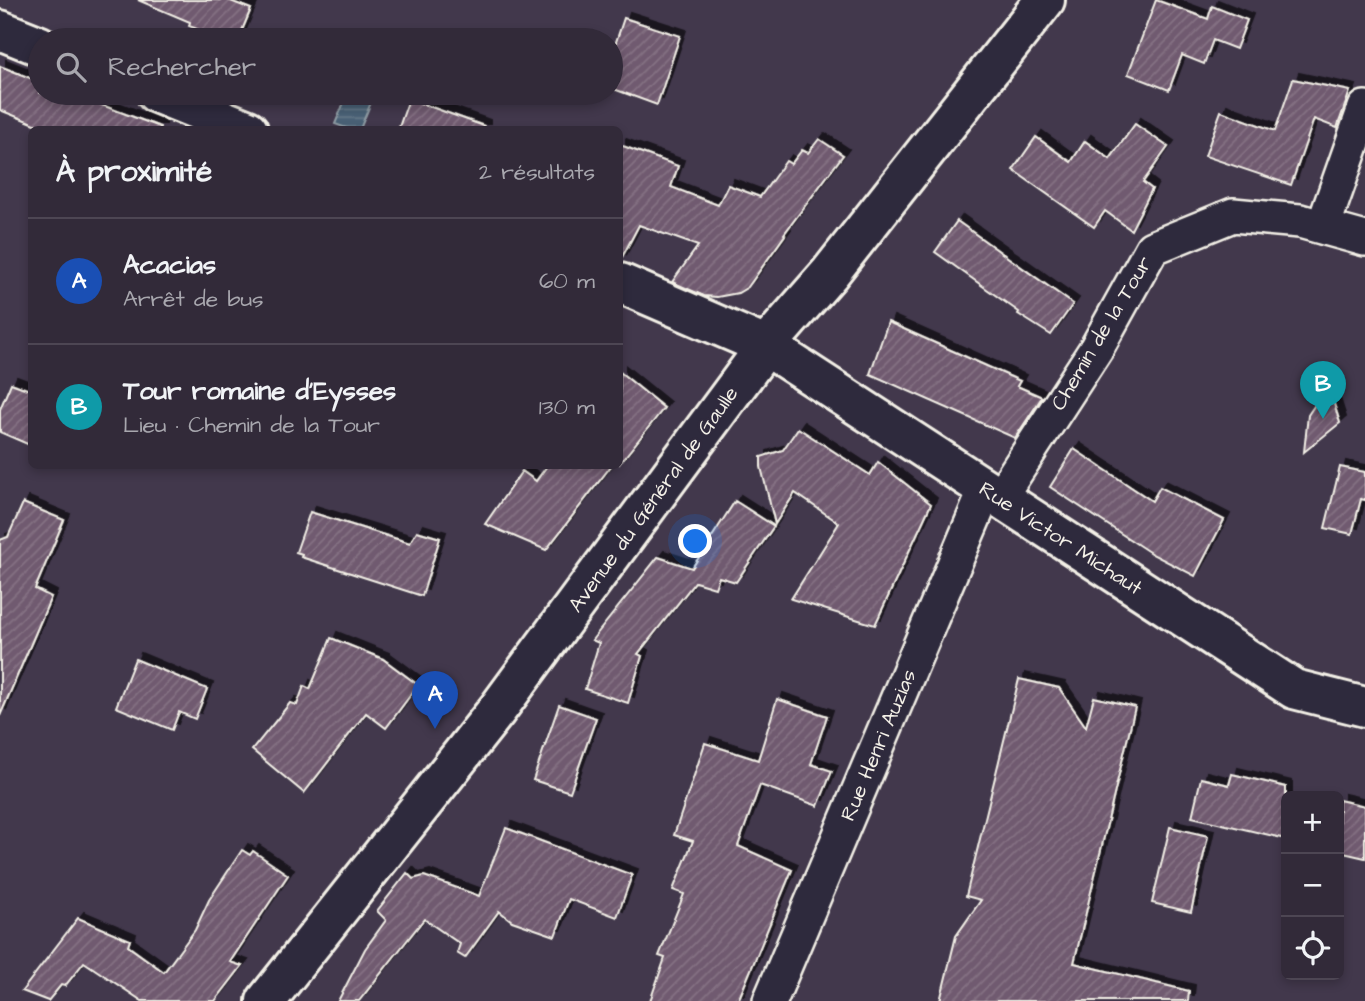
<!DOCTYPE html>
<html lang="fr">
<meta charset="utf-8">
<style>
body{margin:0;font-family:"Architects Daughter",sans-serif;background:#3a3241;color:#f1f3f6}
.controls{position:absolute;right:21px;bottom:21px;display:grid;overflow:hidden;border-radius:10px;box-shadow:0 4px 10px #0003}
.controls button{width:63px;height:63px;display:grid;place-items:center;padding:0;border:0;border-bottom:2px solid #4d4653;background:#322a39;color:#f1f3f6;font:35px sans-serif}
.you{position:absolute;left:696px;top:542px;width:24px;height:24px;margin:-18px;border:5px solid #fff;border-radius:50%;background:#1a73e8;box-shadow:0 0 0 10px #1a73e833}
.badge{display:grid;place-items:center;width:46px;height:46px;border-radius:50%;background:#ea580c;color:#fff;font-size:23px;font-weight:700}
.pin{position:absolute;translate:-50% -58px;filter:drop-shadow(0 2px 4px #0008)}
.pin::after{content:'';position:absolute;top:37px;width:24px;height:21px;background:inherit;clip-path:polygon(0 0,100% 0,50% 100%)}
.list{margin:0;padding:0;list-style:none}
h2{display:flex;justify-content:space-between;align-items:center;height:91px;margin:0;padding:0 28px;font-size:30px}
h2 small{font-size:23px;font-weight:400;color:#a8a7ae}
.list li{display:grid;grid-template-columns:46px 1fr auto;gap:21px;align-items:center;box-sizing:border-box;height:126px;padding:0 28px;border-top:2px solid #4d4653}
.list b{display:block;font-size:26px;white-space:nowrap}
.list p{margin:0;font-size:23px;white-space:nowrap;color:#a8a7ae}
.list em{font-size:23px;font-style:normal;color:#a8a7ae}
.icon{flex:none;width:38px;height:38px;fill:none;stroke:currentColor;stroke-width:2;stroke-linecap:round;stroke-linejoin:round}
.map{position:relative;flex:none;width:1365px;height:1001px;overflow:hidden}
.search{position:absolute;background:#322a39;box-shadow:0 4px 10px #0003;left:28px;top:28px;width:595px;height:77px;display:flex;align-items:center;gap:18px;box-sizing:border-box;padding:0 24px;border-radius:38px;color:#a8a7ae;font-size:26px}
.panel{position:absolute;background:#322a39;box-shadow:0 4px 10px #0003;left:28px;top:126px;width:595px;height:343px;border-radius:10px}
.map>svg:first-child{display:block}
.water{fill:url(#water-rules);stroke:#8e9ba3;stroke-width:2}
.building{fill:url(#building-hatch);stroke:#f4f1e8;stroke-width:2;filter:url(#shadow)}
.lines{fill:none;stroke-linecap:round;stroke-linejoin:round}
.street-casing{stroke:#f4f1e8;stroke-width:38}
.secondary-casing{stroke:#f4f1e8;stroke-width:44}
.street{stroke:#2f2a3d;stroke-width:33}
.secondary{stroke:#2f2a3d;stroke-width:38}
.labels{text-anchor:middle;stroke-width:5;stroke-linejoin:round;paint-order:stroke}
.street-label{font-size:21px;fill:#f4f1e8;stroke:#2f2a3d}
</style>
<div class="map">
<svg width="1365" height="1001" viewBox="0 0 1365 1001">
<defs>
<pattern id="water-rules" width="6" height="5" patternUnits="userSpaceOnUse" patternTransform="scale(1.75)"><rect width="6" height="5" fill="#4a6175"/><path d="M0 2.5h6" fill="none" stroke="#657889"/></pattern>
<pattern id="building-hatch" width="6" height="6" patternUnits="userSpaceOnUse" patternTransform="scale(1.75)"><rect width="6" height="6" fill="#705a6f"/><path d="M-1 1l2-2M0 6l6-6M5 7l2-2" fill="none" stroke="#857284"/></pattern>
<filter id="shadow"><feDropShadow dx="6" dy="-6" stdDeviation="0" flood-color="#0009"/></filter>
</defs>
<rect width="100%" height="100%" fill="#42384c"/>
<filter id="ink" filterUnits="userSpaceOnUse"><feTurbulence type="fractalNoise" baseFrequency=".0143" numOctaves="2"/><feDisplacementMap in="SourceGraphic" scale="14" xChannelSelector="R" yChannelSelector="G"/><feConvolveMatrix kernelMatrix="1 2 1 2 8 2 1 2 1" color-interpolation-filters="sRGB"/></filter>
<g filter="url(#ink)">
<polygon class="water" points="348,93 375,93 360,129 349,129 335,124"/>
<g class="building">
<polygon points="138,0 228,0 251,9 238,40 226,40 189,26 190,22"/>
<polygon points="1156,0 1208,19 1212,6 1247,20 1236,49 1213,40 1204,64 1182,55 1169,90 1128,74"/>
<polygon points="624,18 680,36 657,105 611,88 611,57"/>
<polygon points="0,66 40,82 40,93 70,93 160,127 160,130 50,130 0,110"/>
<polygon points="1293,79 1350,91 1337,128 1314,119 1291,185 1205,156 1221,111 1275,131"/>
<polygon points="409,99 484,126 484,130 398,130"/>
<polygon points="1135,124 1168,147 1143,182 1152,189 1131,230 1105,211 1094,227 1013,170 1036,137 1071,162 1085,141 1110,159"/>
<polygon points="819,139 843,155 784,234 785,235 748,287 738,293 717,297 704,296 672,282 698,246 639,225 620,261 620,145 678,166 671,187 718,205 728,185 760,197 786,161 791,164 802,150 808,153"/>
<polygon points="957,221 1073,304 1051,335 1018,314 1019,312 935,252"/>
<polygon points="888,322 1020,381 1017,386 1042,397 1015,438 870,374"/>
<polygon points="620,372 664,408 620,463"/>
<polygon points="11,383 32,391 32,446 0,432 0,409"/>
<polygon points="1328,385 1340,423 1304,452 1308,415"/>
<polygon points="798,428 870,475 878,462 931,504 875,625 791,599 839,523 795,493 775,524 761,467 761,457 783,450"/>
<polygon points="1074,449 1152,501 1160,487 1224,520 1195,576 1152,554 1050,487"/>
<polygon points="547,466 611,466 546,550 485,524 522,471 536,481"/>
<polygon points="1340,467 1365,472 1365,500 1361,499 1352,534 1325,528"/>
<polygon points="735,501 774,526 736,582 719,577 715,588 695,582 638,654 642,656 628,703 585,689 599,643 592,640 658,557 692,568"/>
<polygon points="23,503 64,520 35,589 51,597 0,716 0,540 8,537"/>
<polygon points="310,512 410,543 417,531 440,538 422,596 301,557 302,554 296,552"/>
<polygon points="331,638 383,659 418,685 386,728 366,713 304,793 252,750 290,703 297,705 304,686 310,689"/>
<polygon points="135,659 207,689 195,719 179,712 172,730 116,707"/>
<polygon points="1019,679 1059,688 1086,727 1094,697 1135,707 1074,963 1189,991 1188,1001 940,1001 956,936 981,900 966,896"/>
<polygon points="777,699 827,716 811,764 832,771 818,806 760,785 738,846 792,870 738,1001 650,1001 665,958 659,956 684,894 673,890 693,841 674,835 705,743 758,760"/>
<polygon points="559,705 596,718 570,792 533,780"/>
<polygon points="1232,774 1286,787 1286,839 1192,817 1201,778 1229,785"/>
<polygon points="1339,800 1365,806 1365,858 1339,852"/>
<polygon points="1170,827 1208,836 1191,912 1152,903"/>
<polygon points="506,828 632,875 617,917 569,899 555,936 512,921 499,911 465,958 457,953 460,944 424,919 359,1001 338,1001 365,949 386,920 377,911 407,873 413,879 424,876 479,896"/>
<polygon points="242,850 250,855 253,851 288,875 230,962 242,966 215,1001 142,1001 84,962 65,986 61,985 48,1001 22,991 78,918 130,940 128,946 164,972 195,930 209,900"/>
</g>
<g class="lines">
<defs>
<g id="street">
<polyline points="1323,227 1365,108"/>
<polyline points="999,498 1096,349 1152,248 1233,215 1300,221 1365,239"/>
<polyline points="770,1001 986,489"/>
</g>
<g id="secondary">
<polyline points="0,30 40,46"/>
<polyline points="156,93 248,130"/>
<polyline points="620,283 766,346 1294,689 1365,707"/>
<polyline points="266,1001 497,710 766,346 830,273 1045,0"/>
</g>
</defs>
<use href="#street" class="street-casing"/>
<use href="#secondary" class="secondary-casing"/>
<use href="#street" class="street"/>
<use href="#secondary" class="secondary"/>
</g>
</g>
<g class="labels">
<g class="street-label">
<text transform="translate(1101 333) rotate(-59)" y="7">Chemin de la Tour</text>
<text transform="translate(653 499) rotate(-54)" y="7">Avenue du Général de Gaulle</text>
<text transform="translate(1061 538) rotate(33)" y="7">Rue Victor Michaut</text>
<text transform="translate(878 745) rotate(-67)" y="7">Rue Henri Auzias</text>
</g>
</g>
</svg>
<div class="controls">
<button>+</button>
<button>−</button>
<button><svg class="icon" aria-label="locate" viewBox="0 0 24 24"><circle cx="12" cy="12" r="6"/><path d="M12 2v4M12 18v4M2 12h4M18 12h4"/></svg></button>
</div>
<div class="you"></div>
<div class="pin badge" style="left:435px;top:729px;background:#1a4fb4">A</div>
<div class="pin badge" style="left:1323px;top:419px;background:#0f9aa8">B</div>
<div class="search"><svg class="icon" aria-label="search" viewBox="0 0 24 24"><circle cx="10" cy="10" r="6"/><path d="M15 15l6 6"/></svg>Rechercher</div>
<section class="panel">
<h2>À proximité<small>2 résultats</small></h2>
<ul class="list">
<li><span class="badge" style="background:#1a4fb4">A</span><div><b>Acacias</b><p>Arrêt de bus</p></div><em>60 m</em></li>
<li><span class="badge" style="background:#0f9aa8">B</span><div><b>Tour romaine d'Eysses</b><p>Lieu · Chemin de la Tour</p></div><em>130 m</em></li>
</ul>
</section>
</div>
